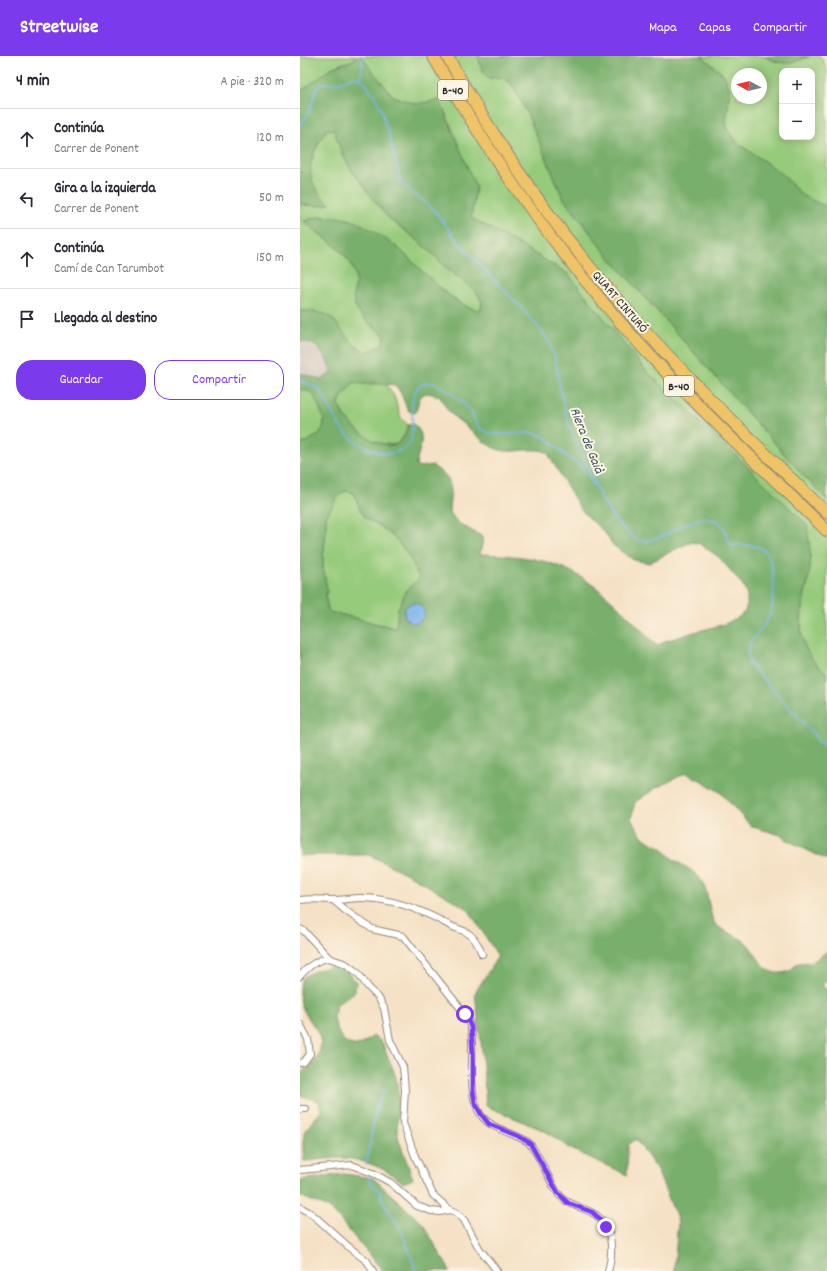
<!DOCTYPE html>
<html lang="es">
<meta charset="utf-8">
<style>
body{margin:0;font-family:Dekko,sans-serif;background:#f2f2f3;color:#2b2b33}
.controls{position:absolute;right:12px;top:12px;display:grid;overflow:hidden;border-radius:8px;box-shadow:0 2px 10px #0003}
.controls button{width:36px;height:36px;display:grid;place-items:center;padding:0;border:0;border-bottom:1px solid #e1e1e2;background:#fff;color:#2b2b33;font:20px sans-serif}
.compass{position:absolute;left:431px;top:12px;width:36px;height:36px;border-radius:50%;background:#fff;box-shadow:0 2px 10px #0003;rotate:278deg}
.stop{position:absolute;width:12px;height:12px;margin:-9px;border:3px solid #7c3aed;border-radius:50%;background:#fff}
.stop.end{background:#7c3aed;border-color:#fff;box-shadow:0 1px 4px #0008}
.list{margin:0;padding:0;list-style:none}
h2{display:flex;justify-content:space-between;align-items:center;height:52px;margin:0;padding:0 16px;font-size:17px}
h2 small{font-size:13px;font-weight:400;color:#7c7c81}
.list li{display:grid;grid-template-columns:26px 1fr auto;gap:12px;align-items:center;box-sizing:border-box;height:60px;padding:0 16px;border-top:1px solid #e1e1e2}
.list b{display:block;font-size:15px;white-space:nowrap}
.list p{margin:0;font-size:13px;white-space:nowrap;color:#7c7c81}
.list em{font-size:13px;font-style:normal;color:#7c7c81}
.actions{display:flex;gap:8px;padding:12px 16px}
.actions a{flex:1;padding:9px 0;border:1px solid #7c3aed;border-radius:16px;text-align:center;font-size:14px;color:#7c3aed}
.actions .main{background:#7c3aed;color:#fff}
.icon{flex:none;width:22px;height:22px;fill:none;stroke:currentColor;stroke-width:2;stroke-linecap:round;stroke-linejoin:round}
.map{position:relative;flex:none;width:527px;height:1215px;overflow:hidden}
header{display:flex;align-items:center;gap:24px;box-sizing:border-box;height:56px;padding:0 20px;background:#7c3aed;color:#fff}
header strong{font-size:19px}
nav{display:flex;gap:22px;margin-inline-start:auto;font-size:14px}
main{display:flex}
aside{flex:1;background:#fff}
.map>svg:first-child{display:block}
.industrial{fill:#cec1ba}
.green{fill:#97cb7c;stroke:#617b54;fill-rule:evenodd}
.forest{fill:#79af6c;stroke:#526d4c;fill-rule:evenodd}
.water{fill:#7bb4eb;stroke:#53708b}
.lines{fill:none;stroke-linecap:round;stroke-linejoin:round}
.stream{stroke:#7bb4eb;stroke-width:1.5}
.street-casing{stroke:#908678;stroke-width:8}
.highway-casing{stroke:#908678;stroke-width:13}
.street{stroke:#fff;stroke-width:6}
.highway{stroke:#efc469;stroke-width:11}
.route{stroke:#7c3aed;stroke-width:5}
.labels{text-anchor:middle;stroke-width:4;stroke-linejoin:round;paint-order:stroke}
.shield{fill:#fcf5e5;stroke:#6a6863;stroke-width:1}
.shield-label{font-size:12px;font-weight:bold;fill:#2b2b2b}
.street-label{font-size:13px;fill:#2b2b2b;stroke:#fcf5e5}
.water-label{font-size:14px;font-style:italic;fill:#435465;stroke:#fcf5e5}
</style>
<header>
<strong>Streetwise</strong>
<nav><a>Mapa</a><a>Capas</a><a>Compartir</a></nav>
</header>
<main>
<aside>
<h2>4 min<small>A pie · 320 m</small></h2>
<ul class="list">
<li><svg class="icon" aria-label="ahead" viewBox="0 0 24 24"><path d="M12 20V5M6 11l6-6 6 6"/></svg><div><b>Continúa</b><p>Carrer de Ponent</p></div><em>120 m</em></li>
<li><svg class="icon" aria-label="left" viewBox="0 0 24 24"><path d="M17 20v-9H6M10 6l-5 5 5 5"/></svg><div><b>Gira a la izquierda</b><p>Carrer de Ponent</p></div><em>50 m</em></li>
<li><svg class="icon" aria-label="ahead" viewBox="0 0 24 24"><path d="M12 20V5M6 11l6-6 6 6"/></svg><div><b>Continúa</b><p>Camí de Can Tarumbot</p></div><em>150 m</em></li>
<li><svg class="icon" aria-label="arrive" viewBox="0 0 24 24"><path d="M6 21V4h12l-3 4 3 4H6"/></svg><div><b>Llegada al destino</b></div></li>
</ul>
<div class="actions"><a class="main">Guardar</a><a>Compartir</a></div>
</aside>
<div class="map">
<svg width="527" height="1215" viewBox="0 0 527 1215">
<rect width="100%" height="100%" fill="#fcf5e5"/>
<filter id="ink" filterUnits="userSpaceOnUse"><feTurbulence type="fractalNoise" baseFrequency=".025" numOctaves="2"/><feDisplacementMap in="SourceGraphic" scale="8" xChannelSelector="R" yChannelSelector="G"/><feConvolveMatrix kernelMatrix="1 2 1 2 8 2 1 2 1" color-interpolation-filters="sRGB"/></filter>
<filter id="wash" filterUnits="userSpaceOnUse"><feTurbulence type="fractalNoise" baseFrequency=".012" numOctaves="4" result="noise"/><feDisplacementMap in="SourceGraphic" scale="16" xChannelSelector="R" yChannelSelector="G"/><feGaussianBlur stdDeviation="0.9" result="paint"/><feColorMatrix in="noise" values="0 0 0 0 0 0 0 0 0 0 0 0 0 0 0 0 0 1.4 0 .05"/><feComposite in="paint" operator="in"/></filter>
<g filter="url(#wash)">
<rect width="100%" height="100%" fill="#f5e1c5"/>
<polygon class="industrial" points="0,285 5,286 20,295 28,306 32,317 21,324 0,317"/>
<g class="green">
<polygon points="0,0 56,0 54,4 40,8 0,36"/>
<path d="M62 0H178L181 11 184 17 205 23 211 27 215 34 226 55 263 142 310 202 502 418 527 444V618C503 599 498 581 503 551 504 543 505 535 508 527L425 389 348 317 268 218 210 183 171 162 176 131 116 48 93 40 69 11Z"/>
<path d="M402 0H463L476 6 486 7 498 5 510 0H521L527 14V151L503 140 481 117 439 88 432 80 428 74 426 64 430 35 424 19ZM482 15H512V81H482ZM437 18H461V42H437Z"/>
<path d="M27 73 34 74 42 97 50 112 87 161 117 184 135 200 147 213 174 234 179 240 182 248 180 254H172L153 242 138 230 98 192 64 170 49 163 18 160 16 175C31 187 47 197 54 215 58 223 55 231 54 240 52 257 73 270 85 280 83 291 75 292 66 296L54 289 32 262 12 255H0V148L9 150 30 148C20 139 9 128 9 114 10 110 12 106 13 102 16 91 21 82 27 73Z"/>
<path d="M54 326C64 330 76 327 87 329L94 340 101 362 108 369 104 380 97 388C77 391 56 377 45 360 43 357 40 353 39 349 38 343 50 331 54 326Z"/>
<polygon points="0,333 10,336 14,339 25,363 23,372 17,380 0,389"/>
<path d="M44 435H49L53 437C58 444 58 453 63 459 68 465 76 467 81 471 98 482 113 503 119 522L106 535 98 553 96 572C73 568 52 560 29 556L26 544 27 533 23 512V502L26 476V461L36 443Z"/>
</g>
<g class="forest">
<path d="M56 0H62L69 11 93 40 116 48 140 44 176 131 171 162 210 183 268 218 348 317 425 389 507 469C508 483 512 498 510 512 510 519 507 526 506 533 497 568 497 594 527 618V804L487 784 481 779 453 771 447 766 420 736 400 724 386 717 356 732 335 746 331 763C335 769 339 776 343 781 348 786 356 788 362 792 366 795 369 800 373 803 380 808 391 813 398 820 410 833 407 852 414 866 418 874 436 879 444 885 457 895 462 919 481 917 489 916 492 914 496 908 501 906 504 907 509 906 516 905 522 899 527 895V923L523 928V931L527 934V1215H374L378 1165 356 1112 336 1083 328 1089 327 1119 269 1092 245 1075 186 1050 182 995 175 937 198 900 168 853 115 822 69 799H12L0 800V389L17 380 23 372 24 363 14 339 10 336 0 333V317L21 324 32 317C27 302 18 286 0 285V255H12L25 258 32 262 54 289 66 296C75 292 83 291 85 280 75 272 56 259 54 246 52 231 60 226 52 210 41 190 20 180 4 165 19 158 42 160 57 166 71 174 86 182 98 192 119 210 153 252 180 254L182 248 179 240 174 234 147 213 135 200 117 184 87 161 50 112 42 97 34 74 27 73C7 101 2 125 30 148L18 150 0 148V36L33 11 54 4ZM54 326 59 328 76 327 95 329C103 337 104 349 109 355 111 357 113 356 115 357 119 351 117 338 127 337 131 337 136 340 140 341 143 346 145 350 148 354 153 361 161 366 167 371 180 381 189 394 206 395 220 396 233 391 247 396L281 454 304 476 313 489 326 499 334 504 349 507 386 488 393 486 400 488 419 501 441 527 445 533 447 541V548L445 555 439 561 425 568 391 577 365 585 357 590C330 562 303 531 268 514 241 501 210 499 180 498L183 484 181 480 158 467 151 458 149 454 151 434 149 425 146 420 132 409 121 411 116 410C117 394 130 380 112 367L108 369C106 376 104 384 97 388 80 396 42 366 39 349 38 342 50 332 54 326ZM44 435H49L53 437C58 444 58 453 63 459 68 465 76 467 81 471 98 482 113 503 119 522L106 535 98 553 96 572C73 568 52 560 29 556L26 544V527L23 512V502L26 476V461L36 443ZM115 547 123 552 124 557 108 565 104 561 105 554 110 548Z"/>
<path d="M178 0H402L424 19 430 35 426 64 428 74 432 80 439 88 481 117 503 140 527 151V444L502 418 310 202 263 142 226 55 215 34 211 27 205 23 197 21 190 23C183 16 180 10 178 0Z"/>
<path d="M463 0H510C490 8 483 10 463 0Z"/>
<path d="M30 911C44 912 48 915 56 926L55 936C49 940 40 944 37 949 30 961 38 988 54 989 61 990 68 984 73 980L82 986 96 1021 99 1042 97 1073 99 1084 113 1123 103 1127C86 1112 61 1102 39 1102 27 1102 16 1105 4 1105 3 1094 1 1083 7 1073 9 1068 17 1061 21 1055L19 1045 0 1039V1017C13 1010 23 998 20 982 18 975 13 969 9 963 3 954 0 949 0 938 0 934 0 929 1 926 5 916 21 913 30 911Z"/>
<polygon points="44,1118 73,1122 123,1168 150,1215 83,1215 31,1153 0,1140 0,1124"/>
</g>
<circle class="water" cx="114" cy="557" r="10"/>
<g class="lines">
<g class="stream">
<polyline points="61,23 63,0"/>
<path d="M0 69 9 57 16 33 22 27H38L52 21 61 23 66 28 77 44 82 55 85 68 89 78 101 127 134 154 159 187 211 241 239 272 248 284 254 299 264 351 270 372 302 444 310 457 320 469 337 484 347 485 365 479 388 467 403 462 418 465 424 472 430 489C437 489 455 488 461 492 477 501 475 544 470 559 464 577 441 583 450 608L515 680 527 695"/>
<path d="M0 325C7 327 14 329 19 334 25 339 27 348 31 355 42 377 57 392 83 397 88 398 95 397 100 394 104 393 108 391 110 387 118 372 103 337 123 328 136 321 166 347 172 358 175 363 176 369 181 373 195 383 217 375 232 377 245 378 255 390 264 398 270 403 278 407 283 413 288 418 291 425 295 431"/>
<path d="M66 1109C69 1090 73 1070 77 1050 78 1045 82 1039 84 1033"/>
<polyline points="68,1119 71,1127 80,1136 82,1144 101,1173 116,1215"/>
</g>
</g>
</g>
<g filter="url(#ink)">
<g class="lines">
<defs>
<g id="street">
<path d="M0 844C12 842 22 844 34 844 43 844 52 842 61 842 93 842 122 854 149 869 154 872 160 873 166 876 174 880 179 890 182 898"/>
<path d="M33 844 46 855 72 873 103 880 165 958C167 963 170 968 171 973 175 998 166 1039 181 1059 192 1074 213 1076 228 1086 236 1092 250 1126 257 1136 265 1148 279 1150 291 1156 313 1167 314 1194 308 1215"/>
<polyline points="0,873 4,875 29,902 46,908 58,917 68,931 78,941 84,952 90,984 103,1011 105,1034 103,1067 115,1100 133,1139 150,1154"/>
<path d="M0 920C9 910 16 904 29 902"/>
<polyline points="0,968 8,983 10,998 4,1006 0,1007"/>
<polyline points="0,1053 6,1053"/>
<polyline points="0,1114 52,1109 75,1118 91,1127 117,1150 131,1155 140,1156 150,1154 156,1156 164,1164 179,1192 197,1215"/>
<polyline points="0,1151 12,1158 50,1192 67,1205 73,1215"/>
</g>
<g id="highway">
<path d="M133 0C192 105 262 203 344 293 402 356 466 415 527 475"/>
<path d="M147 0C197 89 256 174 323 250 387 323 457 390 527 457"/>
</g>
</defs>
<use href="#street" class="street-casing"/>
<use href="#highway" class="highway-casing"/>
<use href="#street" class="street"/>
<use href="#highway" class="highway"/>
</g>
</g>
<g class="lines" filter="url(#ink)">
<polyline class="route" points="165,958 171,971 173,998 173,1035 175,1047 181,1058 189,1068 218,1080 230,1087 258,1137 268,1147 292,1156 300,1163 306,1171"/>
</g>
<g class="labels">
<g class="shield">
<rect x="138" y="24" width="30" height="20" rx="3"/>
<rect x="364" y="320" width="30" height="20" rx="3"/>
</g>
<g class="shield-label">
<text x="153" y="38">B-40</text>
<text x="379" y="334">B-40</text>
</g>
<g class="street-label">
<text transform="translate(321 245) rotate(49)" y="5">QUART CINTURÓ</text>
</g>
<g class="water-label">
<text transform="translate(288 384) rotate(68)" y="5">Riera de Gaià</text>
</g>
</g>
</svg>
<div class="controls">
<button>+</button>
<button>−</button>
</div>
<svg class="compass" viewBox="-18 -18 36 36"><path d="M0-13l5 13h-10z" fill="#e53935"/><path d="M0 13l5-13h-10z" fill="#7c7c81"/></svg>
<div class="stop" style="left:165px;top:958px"></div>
<div class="stop end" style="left:306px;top:1171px"></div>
</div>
</main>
